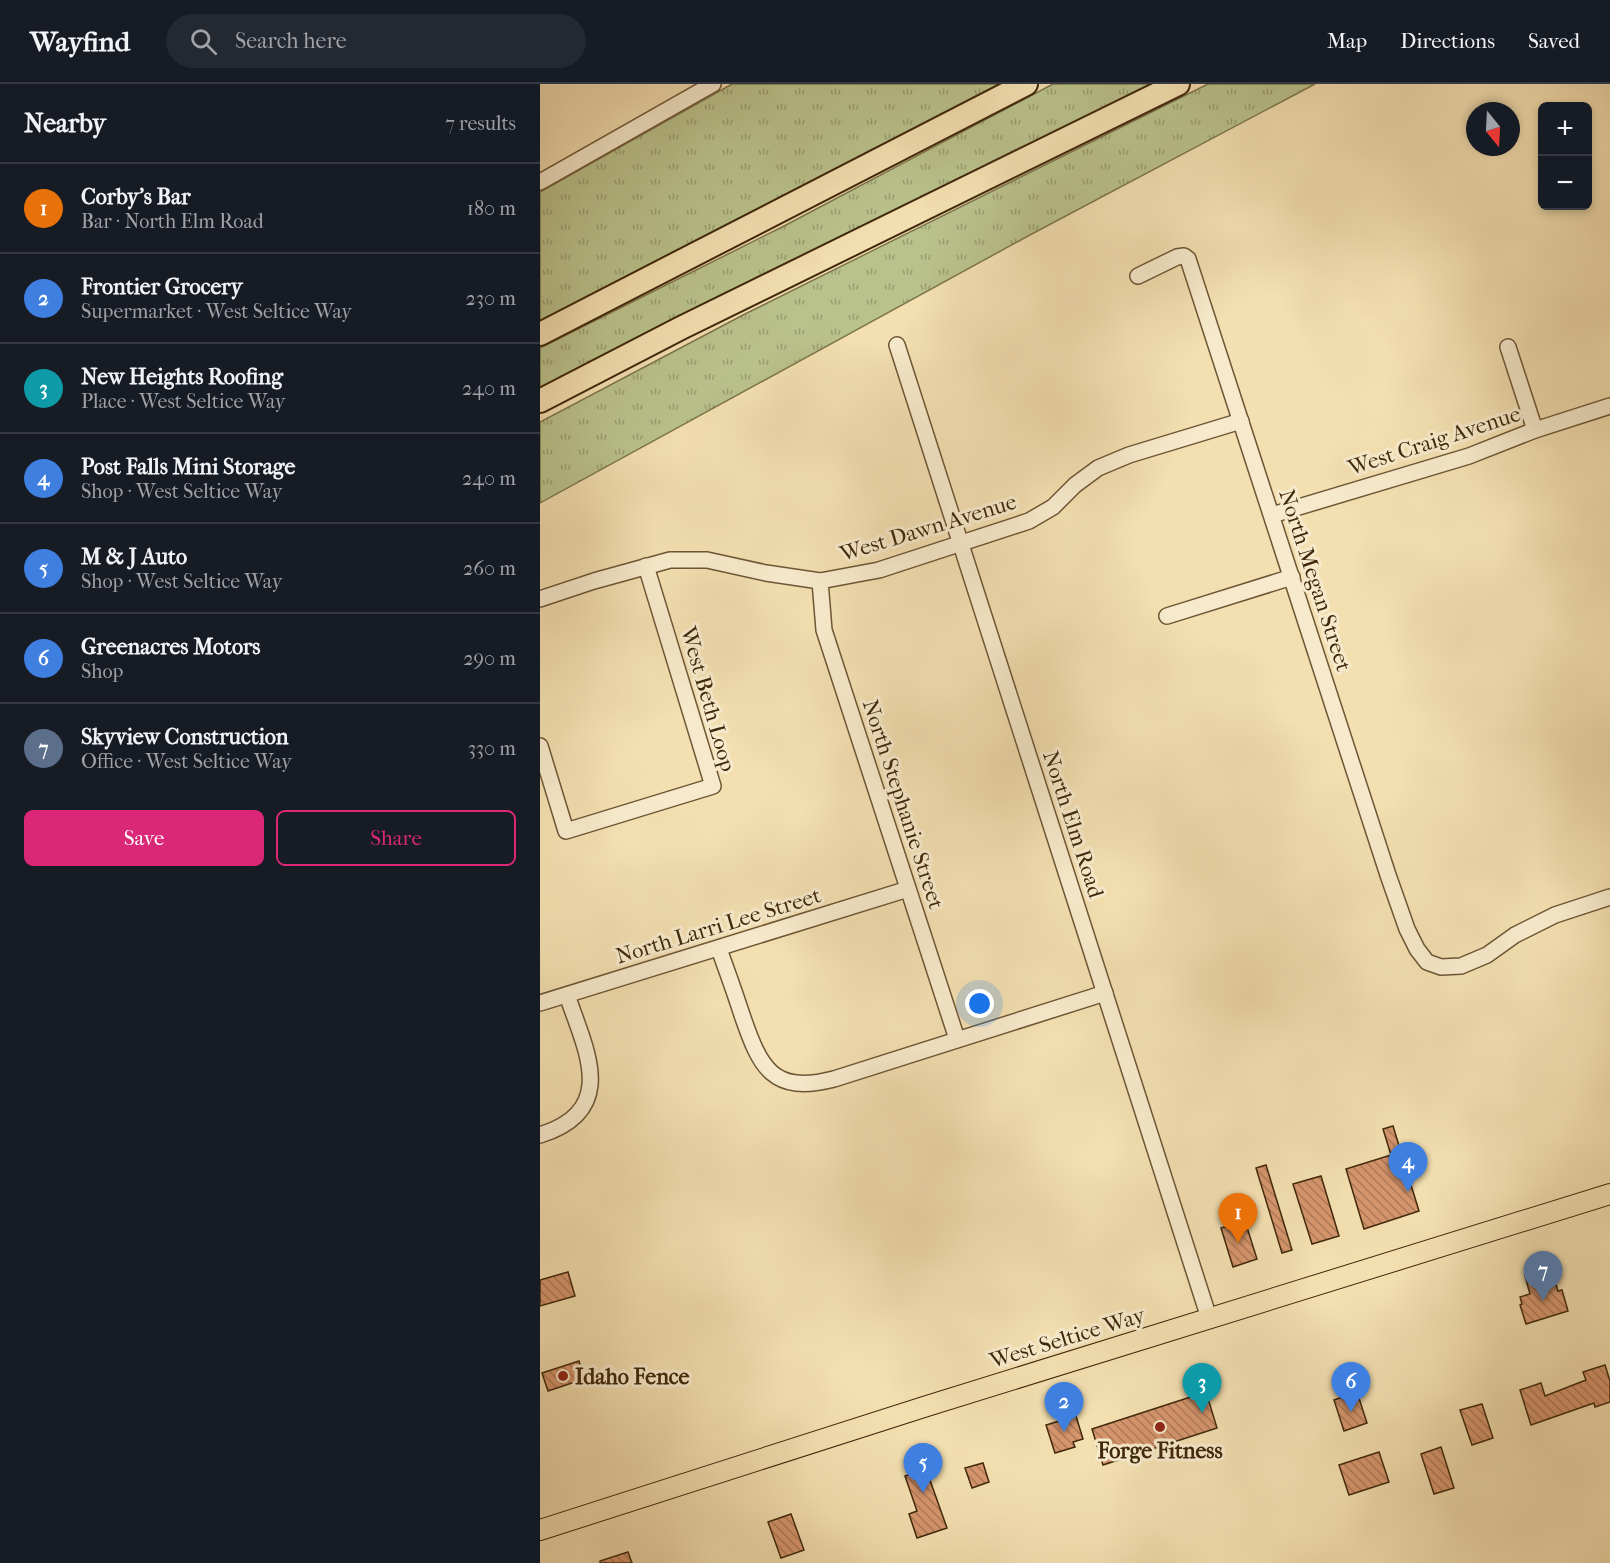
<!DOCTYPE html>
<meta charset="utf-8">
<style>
body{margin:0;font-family:"IM FELL French Canon",serif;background:#242831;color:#f1f3f6}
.controls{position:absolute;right:18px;top:18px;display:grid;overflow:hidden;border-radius:9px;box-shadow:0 3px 9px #0003}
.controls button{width:54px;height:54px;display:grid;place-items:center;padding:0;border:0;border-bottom:2px solid #363941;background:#171b24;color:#f1f3f6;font:30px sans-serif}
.compass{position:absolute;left:926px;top:18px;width:54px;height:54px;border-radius:50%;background:#171b24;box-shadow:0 3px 9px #0003;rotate:162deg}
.you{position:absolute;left:440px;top:920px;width:21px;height:21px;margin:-15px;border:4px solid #fff;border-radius:50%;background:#1a73e8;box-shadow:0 0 0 9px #1a73e833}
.badge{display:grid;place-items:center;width:39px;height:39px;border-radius:50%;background:#db2777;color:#fff;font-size:20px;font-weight:700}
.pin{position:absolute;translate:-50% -50px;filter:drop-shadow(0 2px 3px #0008)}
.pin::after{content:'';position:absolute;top:32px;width:21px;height:18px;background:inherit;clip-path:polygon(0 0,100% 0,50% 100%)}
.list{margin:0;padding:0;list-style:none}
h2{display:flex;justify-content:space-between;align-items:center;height:78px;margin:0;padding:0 24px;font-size:26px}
h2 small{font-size:20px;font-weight:400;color:#9ea1a6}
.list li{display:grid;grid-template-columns:39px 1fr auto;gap:18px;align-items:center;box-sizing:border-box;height:90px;padding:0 24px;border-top:2px solid #363941}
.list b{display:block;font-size:22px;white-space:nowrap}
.list p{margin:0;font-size:20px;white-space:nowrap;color:#9ea1a6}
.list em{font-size:20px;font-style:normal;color:#9ea1a6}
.actions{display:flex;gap:12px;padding:18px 24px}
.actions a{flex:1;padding:14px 0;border:2px solid #db2777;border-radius:9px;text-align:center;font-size:21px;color:#db2777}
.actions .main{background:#db2777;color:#fff}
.icon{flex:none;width:33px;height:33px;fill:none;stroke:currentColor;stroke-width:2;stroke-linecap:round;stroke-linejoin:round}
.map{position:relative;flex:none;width:1070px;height:1479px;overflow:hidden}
header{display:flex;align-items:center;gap:36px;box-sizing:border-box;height:84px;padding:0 30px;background:#171b24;border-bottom:2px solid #363941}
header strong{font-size:28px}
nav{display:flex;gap:33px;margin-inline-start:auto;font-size:21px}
.search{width:420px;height:54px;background:#242831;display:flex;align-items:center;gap:15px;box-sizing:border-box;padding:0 21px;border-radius:33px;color:#9ea1a6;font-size:22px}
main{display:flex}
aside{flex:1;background:#171b24}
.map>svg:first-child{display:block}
.grass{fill:url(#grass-tufts);stroke:#7d754c;stroke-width:1.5}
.building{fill:url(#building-back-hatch);stroke:#40280c;stroke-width:1.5}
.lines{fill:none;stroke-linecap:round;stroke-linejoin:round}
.minor-casing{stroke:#6d5635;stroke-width:18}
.major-casing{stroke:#40280c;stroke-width:22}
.highway-casing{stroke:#40280c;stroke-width:26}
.minor{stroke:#f7eacc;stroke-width:15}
.major{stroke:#f3dfb0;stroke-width:20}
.highway{stroke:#f3dfb0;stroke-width:22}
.poi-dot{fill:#8f2418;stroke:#f7eacc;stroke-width:2}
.labels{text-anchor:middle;stroke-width:6;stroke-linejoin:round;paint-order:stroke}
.street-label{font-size:22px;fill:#40280c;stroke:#f7eacc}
.poi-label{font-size:22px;font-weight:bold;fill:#40280c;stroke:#f7eacc;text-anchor:start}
</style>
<header>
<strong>Wayfind</strong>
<div class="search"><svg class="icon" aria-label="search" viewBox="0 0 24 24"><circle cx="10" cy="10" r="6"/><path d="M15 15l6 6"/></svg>Search here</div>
<nav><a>Map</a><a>Directions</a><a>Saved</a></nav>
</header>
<main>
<aside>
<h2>Nearby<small>7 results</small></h2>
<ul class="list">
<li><span class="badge" style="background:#e8710a">1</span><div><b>Corby's Bar</b><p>Bar · North Elm Road</p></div><em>180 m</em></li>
<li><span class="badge" style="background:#3f7fe0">2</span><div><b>Frontier Grocery</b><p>Supermarket · West Seltice Way</p></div><em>230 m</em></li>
<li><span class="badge" style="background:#0f9aa8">3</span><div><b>New Heights Roofing</b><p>Place · West Seltice Way</p></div><em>240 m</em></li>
<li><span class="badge" style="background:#3f7fe0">4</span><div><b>Post Falls Mini Storage</b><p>Shop · West Seltice Way</p></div><em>240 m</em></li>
<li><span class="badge" style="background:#3f7fe0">5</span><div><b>M &amp; J Auto</b><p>Shop · West Seltice Way</p></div><em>260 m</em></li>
<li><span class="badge" style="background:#3f7fe0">6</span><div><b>Greenacres Motors</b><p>Shop</p></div><em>290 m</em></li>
<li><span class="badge" style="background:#5c6f8a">7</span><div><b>Skyview Construction</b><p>Office · West Seltice Way</p></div><em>330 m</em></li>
</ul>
<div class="actions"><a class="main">Save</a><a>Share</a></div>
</aside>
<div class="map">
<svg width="1070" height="1479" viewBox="0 0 1070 1479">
<defs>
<pattern id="grass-tufts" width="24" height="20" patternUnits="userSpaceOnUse" patternTransform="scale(1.5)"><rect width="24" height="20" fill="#bac28c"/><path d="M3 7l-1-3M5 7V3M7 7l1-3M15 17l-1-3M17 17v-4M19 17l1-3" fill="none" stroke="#999e71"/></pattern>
<pattern id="building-back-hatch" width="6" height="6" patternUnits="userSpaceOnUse" patternTransform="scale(1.5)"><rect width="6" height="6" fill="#d6966d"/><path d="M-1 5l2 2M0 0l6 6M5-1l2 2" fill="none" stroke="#af7a58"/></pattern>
</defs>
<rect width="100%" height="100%" fill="#f3dfb0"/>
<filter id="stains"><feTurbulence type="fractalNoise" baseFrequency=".00333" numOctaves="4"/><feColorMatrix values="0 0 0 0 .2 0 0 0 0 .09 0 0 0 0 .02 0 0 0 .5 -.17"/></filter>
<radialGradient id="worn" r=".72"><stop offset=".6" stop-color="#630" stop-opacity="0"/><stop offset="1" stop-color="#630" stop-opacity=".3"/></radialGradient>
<g class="grass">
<polygon points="192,0 459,0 0,237 0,108"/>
<polygon points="513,0 610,0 439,87 264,171 0,310 0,264 244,142"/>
<polygon points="668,0 775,0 488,152 0,419 0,338 203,231"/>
</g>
<g class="building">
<polygon points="853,1042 879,1127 824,1145 806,1085 851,1071 843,1045"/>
<polygon points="726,1081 752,1166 742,1169 716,1084"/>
<polygon points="781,1092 799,1152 772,1160 753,1100"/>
<polygon points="705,1137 717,1175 693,1183 681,1144"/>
<polygon points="1002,1187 1007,1203 1016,1200 1018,1207 1022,1206 1028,1227 986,1240 980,1221 982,1220 980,1213 990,1210 985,1192"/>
<polygon points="28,1188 35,1212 0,1222 0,1196"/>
<polygon points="39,1277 44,1295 8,1307 2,1289"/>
<polygon points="1065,1281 1070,1297 1070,1318 1055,1323 1054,1319 991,1341 980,1306 1001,1299 1005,1312 1046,1296 1043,1288"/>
<polygon points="666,1308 677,1344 563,1381 552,1345"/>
<polygon points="817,1308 827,1339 804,1347 794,1316"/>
<polygon points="942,1320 953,1354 932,1361 920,1326"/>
<polygon points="536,1332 543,1355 533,1358 535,1363 515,1369 506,1341"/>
<polygon points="901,1363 914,1404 894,1410 881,1370"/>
<polygon points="839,1368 849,1398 809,1411 799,1381"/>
<polygon points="443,1379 449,1398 432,1404 425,1384"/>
<polygon points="386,1385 407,1444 377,1454 369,1430 377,1427 365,1392"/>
<polygon points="251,1430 264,1466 241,1474 228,1438"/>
<polygon points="88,1468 92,1479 60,1479 60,1477"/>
</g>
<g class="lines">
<defs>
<g id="minor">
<polyline points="0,98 173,0"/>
<polyline points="598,192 637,173 644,172 648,175 848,791 867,845 877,865 887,878 901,883 921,882 947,871 975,851 1015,831 1070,813"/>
<polyline points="357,261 669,1234"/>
<polyline points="968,263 995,346"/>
<polyline points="732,431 929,372 995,346 1070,322"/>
<polyline points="280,497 284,546 417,955"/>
<polyline points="0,515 54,497 130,476 167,476 226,489 280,497 339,486 489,437 513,423 535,401 558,384 589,371 701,337"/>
<polyline points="627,532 752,493"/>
<polyline points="0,662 26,747 173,702 106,482"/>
<path d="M179 865C187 887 195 909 202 931 220 983 232 1011 294 995L565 909"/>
<polyline points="0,919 368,805"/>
<path d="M0 1051C79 1026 46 967 27 911"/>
</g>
<polyline id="major" points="0,1446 387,1322 1070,1110"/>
<g id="highway">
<polyline points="0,250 486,0"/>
<polyline points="0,317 141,244 638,0"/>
</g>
</defs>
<use href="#minor" class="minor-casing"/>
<use href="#major" class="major-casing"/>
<use href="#highway" class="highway-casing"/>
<use href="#minor" class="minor"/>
<use href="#major" class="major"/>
<use href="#highway" class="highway"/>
</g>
<g class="poi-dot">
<circle cx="23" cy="1292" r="6"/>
<circle cx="620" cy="1343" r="6"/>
</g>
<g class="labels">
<g class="street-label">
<text transform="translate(894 356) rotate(-18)" y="8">West Craig Avenue</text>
<text transform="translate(388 443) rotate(-17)" y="8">West Dawn Avenue</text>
<text transform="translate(776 496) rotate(72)" y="8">North Megan Street</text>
<text transform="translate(169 615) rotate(74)" y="8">West Beth Loop</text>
<text transform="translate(364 720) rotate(72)" y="8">North Stephanie Street</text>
<text transform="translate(534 740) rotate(72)" y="8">North Elm Road</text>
<text transform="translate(178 841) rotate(-17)" y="8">North Larri Lee Street</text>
<text transform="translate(527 1253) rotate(-17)" y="8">West Seltice Way</text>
</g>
<g class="poi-label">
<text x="35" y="1300">Idaho Fence</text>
<text x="620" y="1374" text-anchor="middle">Forge Fitness</text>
</g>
</g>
<rect width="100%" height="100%" filter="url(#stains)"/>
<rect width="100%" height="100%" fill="url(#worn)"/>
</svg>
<div class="controls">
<button>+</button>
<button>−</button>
</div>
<svg class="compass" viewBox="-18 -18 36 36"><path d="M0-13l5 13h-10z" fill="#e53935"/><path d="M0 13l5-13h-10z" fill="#9ea1a6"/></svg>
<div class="you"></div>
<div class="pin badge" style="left:698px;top:1159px;background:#e8710a">1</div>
<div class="pin badge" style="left:524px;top:1348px;background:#3f7fe0">2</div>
<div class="pin badge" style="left:662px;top:1329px;background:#0f9aa8">3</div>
<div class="pin badge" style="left:868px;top:1108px;background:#3f7fe0">4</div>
<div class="pin badge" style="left:383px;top:1409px;background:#3f7fe0">5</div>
<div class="pin badge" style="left:811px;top:1328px;background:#3f7fe0">6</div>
<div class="pin badge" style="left:1003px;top:1217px;background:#5c6f8a">7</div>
</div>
</main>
